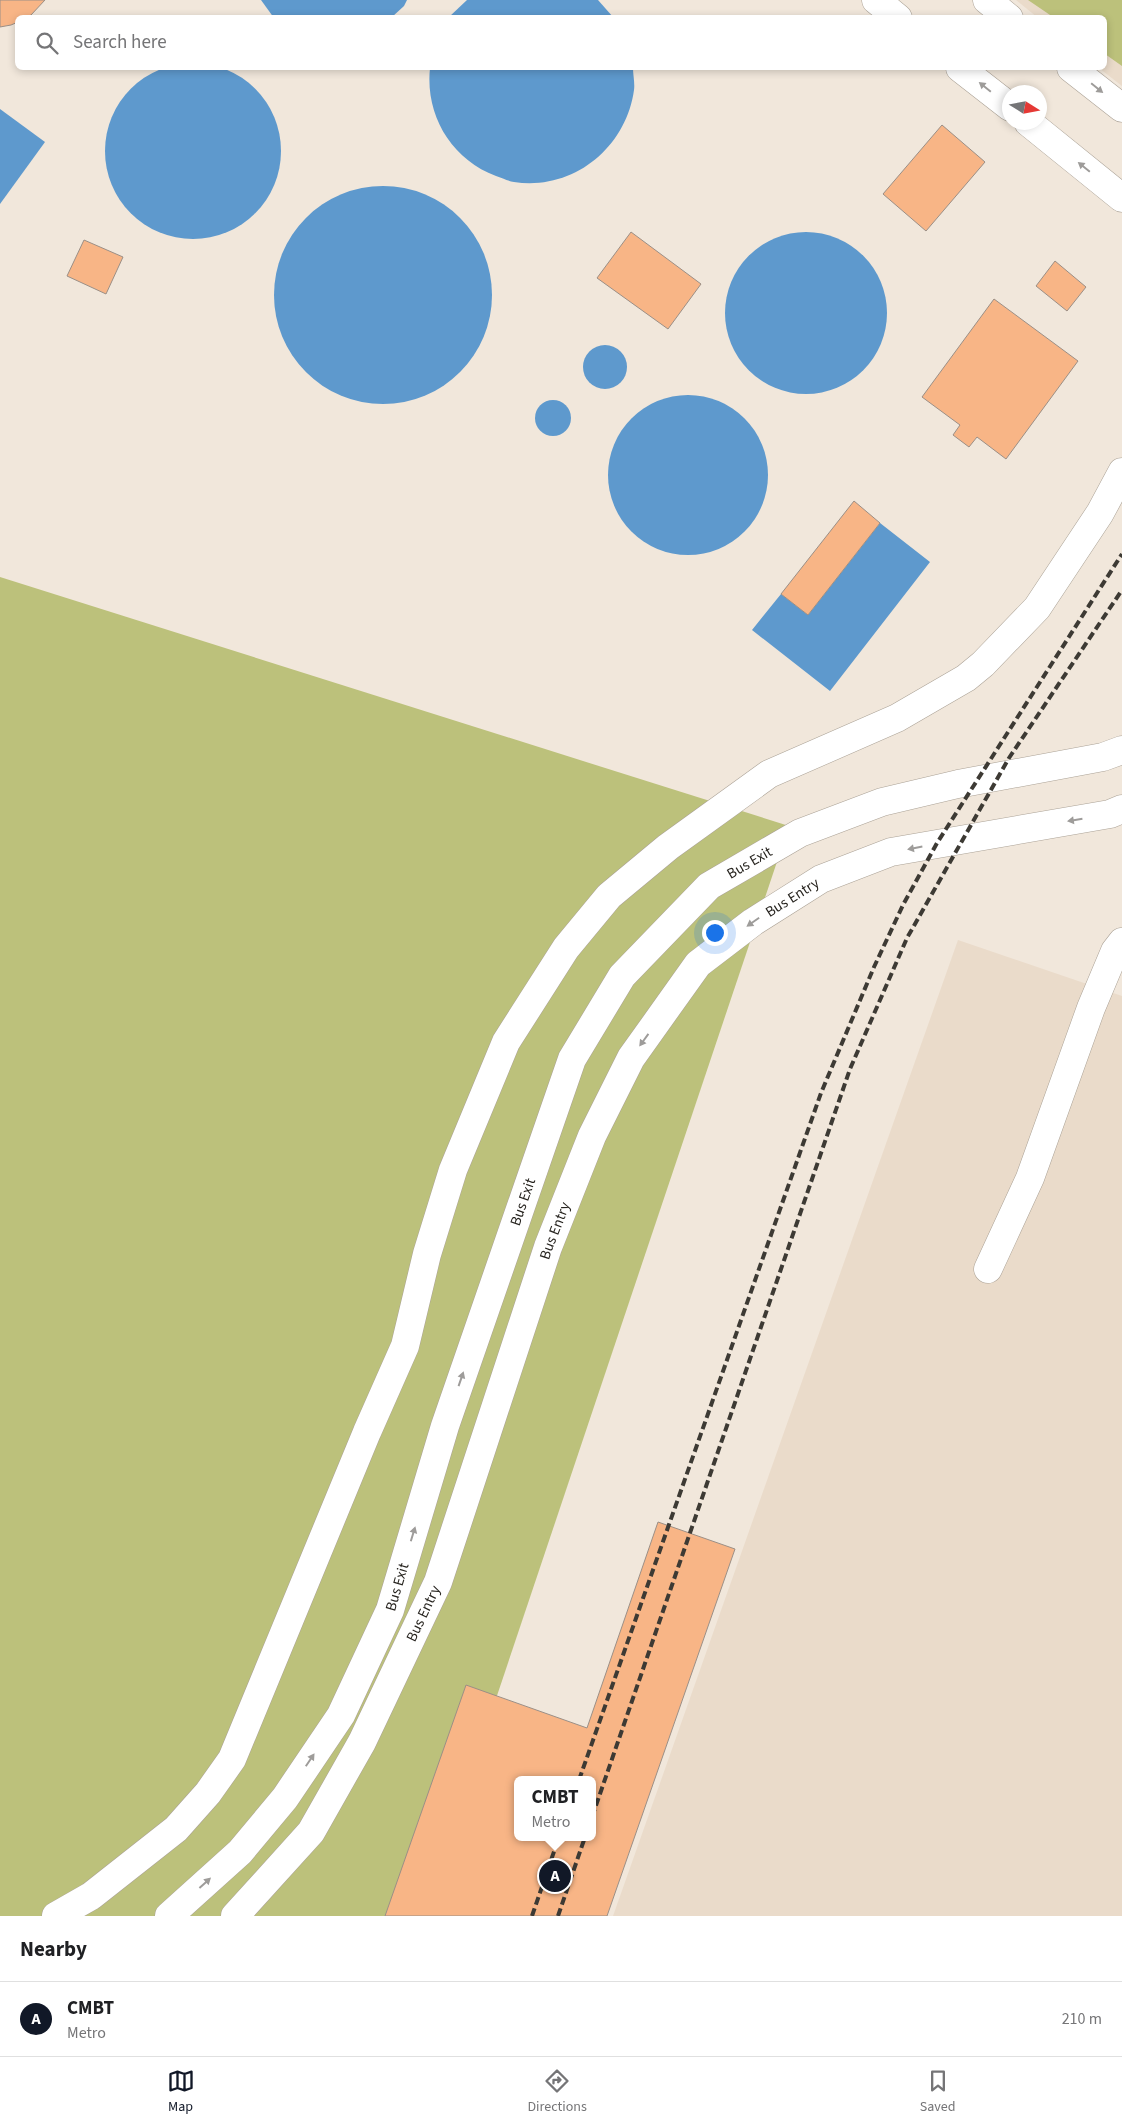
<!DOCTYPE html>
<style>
body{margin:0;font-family:"Source Sans 3",sans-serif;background:#f6f6f6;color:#202124}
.compass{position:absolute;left:1002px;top:85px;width:45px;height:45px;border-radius:50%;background:#fff;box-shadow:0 2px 8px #0003;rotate:101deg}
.you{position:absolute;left:714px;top:932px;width:18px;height:18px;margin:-12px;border:4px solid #fff;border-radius:50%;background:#1a73e8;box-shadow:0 0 0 8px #1a73e833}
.badge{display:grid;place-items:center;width:32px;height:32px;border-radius:50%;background:#111827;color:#fff;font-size:16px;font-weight:700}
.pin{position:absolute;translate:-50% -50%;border:2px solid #fff;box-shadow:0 1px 5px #0006}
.popup{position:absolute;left:514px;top:1776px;width:82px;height:65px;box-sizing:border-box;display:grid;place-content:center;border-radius:8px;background:#fff;filter:drop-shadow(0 1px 4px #0005);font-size:16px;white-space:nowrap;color:#757577}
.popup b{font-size:19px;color:#202124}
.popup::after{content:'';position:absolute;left:50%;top:100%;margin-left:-10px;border:10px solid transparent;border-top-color:#fff}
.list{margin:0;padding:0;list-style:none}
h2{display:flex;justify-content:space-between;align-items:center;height:65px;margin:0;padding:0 20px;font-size:21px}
h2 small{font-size:16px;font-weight:400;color:#757577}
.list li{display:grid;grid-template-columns:32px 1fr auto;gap:15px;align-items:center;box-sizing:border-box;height:75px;padding:0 20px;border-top:1px solid #e0e0e0}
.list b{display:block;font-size:19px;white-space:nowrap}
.list p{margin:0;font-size:16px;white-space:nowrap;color:#757577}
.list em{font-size:16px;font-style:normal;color:#757577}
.icon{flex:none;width:28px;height:28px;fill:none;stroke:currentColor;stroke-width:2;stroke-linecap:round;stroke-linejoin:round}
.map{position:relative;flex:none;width:1122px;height:1916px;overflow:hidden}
.search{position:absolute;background:#fff;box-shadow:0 2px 8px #0003;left:15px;right:15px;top:15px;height:55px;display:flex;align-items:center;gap:12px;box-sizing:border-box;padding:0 18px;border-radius:8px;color:#757577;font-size:19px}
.sheet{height:140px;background:#fff}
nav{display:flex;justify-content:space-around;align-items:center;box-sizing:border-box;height:70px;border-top:1px solid #e0e0e0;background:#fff;font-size:14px;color:#757577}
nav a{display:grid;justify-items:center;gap:2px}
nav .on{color:#111827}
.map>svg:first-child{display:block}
.built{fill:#eadbca}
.green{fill:#bcc17b}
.water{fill:#5e99cd}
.building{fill:#f8b586;stroke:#9b8f86;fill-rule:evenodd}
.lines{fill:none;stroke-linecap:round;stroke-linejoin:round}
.minor-casing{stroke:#aba296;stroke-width:29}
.major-casing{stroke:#aba296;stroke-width:29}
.minor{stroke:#fff;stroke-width:28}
.major{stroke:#fff;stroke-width:28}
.rail{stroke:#3d3a34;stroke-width:4;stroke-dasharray:8 4;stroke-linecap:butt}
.oneway{fill:#9e9c9a}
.labels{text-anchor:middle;stroke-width:4.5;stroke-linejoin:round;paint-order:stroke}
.street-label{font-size:15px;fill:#27241f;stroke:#fff}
</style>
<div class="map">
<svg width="1122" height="1916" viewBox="0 0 1122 1916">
<rect width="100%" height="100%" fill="#f1e7db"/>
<g class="built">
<polygon points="1016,0 1122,0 1122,86 1099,68 1104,68 1104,18 1037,17"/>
<polygon points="958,940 1122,996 1122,1916 613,1916"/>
</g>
<g class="green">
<polygon points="1028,0 1122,0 1122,66 1105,54 1104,18 1053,17"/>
<polygon points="0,577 789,826 423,1916 0,1916"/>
</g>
<g class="water">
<polygon points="261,0 407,0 404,6 392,17 274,18"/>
<polygon points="467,0 598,0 613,17 449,17"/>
<circle cx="193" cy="151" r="88"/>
<path d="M430 68H633C633 75 635 83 634 90 626 148 573 191 514 182 508 181 502 178 496 176 451 159 425 115 430 68Z"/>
<polygon points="0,109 45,142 0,204"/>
<circle cx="383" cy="295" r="109"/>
<circle cx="806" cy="313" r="81"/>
<circle cx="605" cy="367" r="22"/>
<circle cx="688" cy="475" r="80"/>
<circle cx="553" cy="418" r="18"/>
<polygon points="880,523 930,562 830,691 752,630 781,594 808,615"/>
</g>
<g class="building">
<polygon points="0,0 45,0 31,15 26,18 18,18 18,22 11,25 0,27"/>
<polygon points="942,125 985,162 926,231 883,194"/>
<polygon points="631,232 701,284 668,329 597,278"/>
<polygon points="84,240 123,257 106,294 67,276"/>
<polygon points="1055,261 1086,287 1067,311 1036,286"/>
<polygon points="994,299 1078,361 1006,459 977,437 969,447 953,435 960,425 922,397"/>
<polygon points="854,501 880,523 808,615 781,594"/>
<path d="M658 1522 735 1549 607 1916H385L466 1685 587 1728ZM518 1780H592V1837H518Z"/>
</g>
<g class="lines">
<defs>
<g id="minor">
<polyline points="988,1269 1030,1178 1091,1008 1115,951 1122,942"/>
<polyline points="56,1916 91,1896 176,1829 208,1793 232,1759 367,1432 405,1346 427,1254 453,1170 506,1042 566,948 609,896 668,847 769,774 897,718 966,678 983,664 1037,608 1100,513 1122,472"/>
<path id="s1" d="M169 1916 240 1852 285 1798 341 1715 390 1610 445 1426 572 1059 622 976 709 886 800 833 882 802 958 784 1103 757 1122 750"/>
<path id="s2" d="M235 1916 311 1832 362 1742 438 1582 548 1247 592 1136 631 1058 698 964 753 922 821 879 891 852 1110 814 1122 809"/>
</g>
<g id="major">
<polyline points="876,0 898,18"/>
<polyline points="987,0 1009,18"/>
<polyline points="960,68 1010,107"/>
<polyline points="1071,68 1122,108"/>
<polyline points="1028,122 1122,198"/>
</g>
</defs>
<use href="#minor" class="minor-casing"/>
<use href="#major" class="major-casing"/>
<use href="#minor" class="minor"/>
<use href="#major" class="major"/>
<g class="rail">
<polyline points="579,1780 821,1093 874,967 903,905 937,843 1122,554"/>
<polyline points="592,1817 850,1069 907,938 1009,758 1122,590"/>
<polyline points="532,1916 559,1837"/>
<polyline points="558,1916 585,1837"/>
</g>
</g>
<defs><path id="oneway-solid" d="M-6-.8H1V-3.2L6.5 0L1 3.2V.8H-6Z" transform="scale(1.25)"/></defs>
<g class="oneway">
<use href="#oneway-solid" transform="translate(985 87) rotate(-141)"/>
<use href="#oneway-solid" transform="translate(1097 88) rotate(39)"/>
<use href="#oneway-solid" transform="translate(1084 167) rotate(-141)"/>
<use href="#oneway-solid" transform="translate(1075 820) rotate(171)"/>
<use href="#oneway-solid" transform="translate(915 848) rotate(169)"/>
<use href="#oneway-solid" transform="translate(753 922) rotate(145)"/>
<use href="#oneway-solid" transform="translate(644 1040) rotate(126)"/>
<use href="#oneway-solid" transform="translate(461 1379) rotate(-71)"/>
<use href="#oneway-solid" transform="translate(413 1534) rotate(-73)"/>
<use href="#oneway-solid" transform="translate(310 1760) rotate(-56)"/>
<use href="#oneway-solid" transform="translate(205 1883) rotate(-42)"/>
</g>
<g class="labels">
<g class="street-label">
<text dy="5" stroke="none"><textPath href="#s1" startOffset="1231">Bus Exit</textPath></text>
<text dy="5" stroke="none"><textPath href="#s2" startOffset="1184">Bus Entry</textPath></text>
<text dy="5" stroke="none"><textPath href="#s1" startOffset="811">Bus Exit</textPath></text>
<text dy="5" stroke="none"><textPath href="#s2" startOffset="764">Bus Entry</textPath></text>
<text dy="5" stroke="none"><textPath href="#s1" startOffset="406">Bus Exit</textPath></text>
<text dy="5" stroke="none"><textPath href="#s2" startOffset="359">Bus Entry</textPath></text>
</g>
</g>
</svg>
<svg class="compass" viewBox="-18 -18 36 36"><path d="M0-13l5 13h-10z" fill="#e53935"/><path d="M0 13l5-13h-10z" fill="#757577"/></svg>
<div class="you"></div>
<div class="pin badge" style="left:555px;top:1876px">A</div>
<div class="popup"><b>CMBT</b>Metro</div>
<div class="search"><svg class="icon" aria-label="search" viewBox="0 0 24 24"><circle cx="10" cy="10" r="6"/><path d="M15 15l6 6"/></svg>Search here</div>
</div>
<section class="sheet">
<h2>Nearby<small></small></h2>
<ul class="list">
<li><span class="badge">A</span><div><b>CMBT</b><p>Metro</p></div><em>210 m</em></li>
</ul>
</section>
<nav>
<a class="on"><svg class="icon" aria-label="map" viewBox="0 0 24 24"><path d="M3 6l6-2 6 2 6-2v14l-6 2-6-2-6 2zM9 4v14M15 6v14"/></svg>Map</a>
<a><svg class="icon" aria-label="directions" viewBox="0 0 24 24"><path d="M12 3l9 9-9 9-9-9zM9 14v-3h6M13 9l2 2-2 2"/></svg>Directions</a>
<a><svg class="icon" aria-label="saved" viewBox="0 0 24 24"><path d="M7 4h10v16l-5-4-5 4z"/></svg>Saved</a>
</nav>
